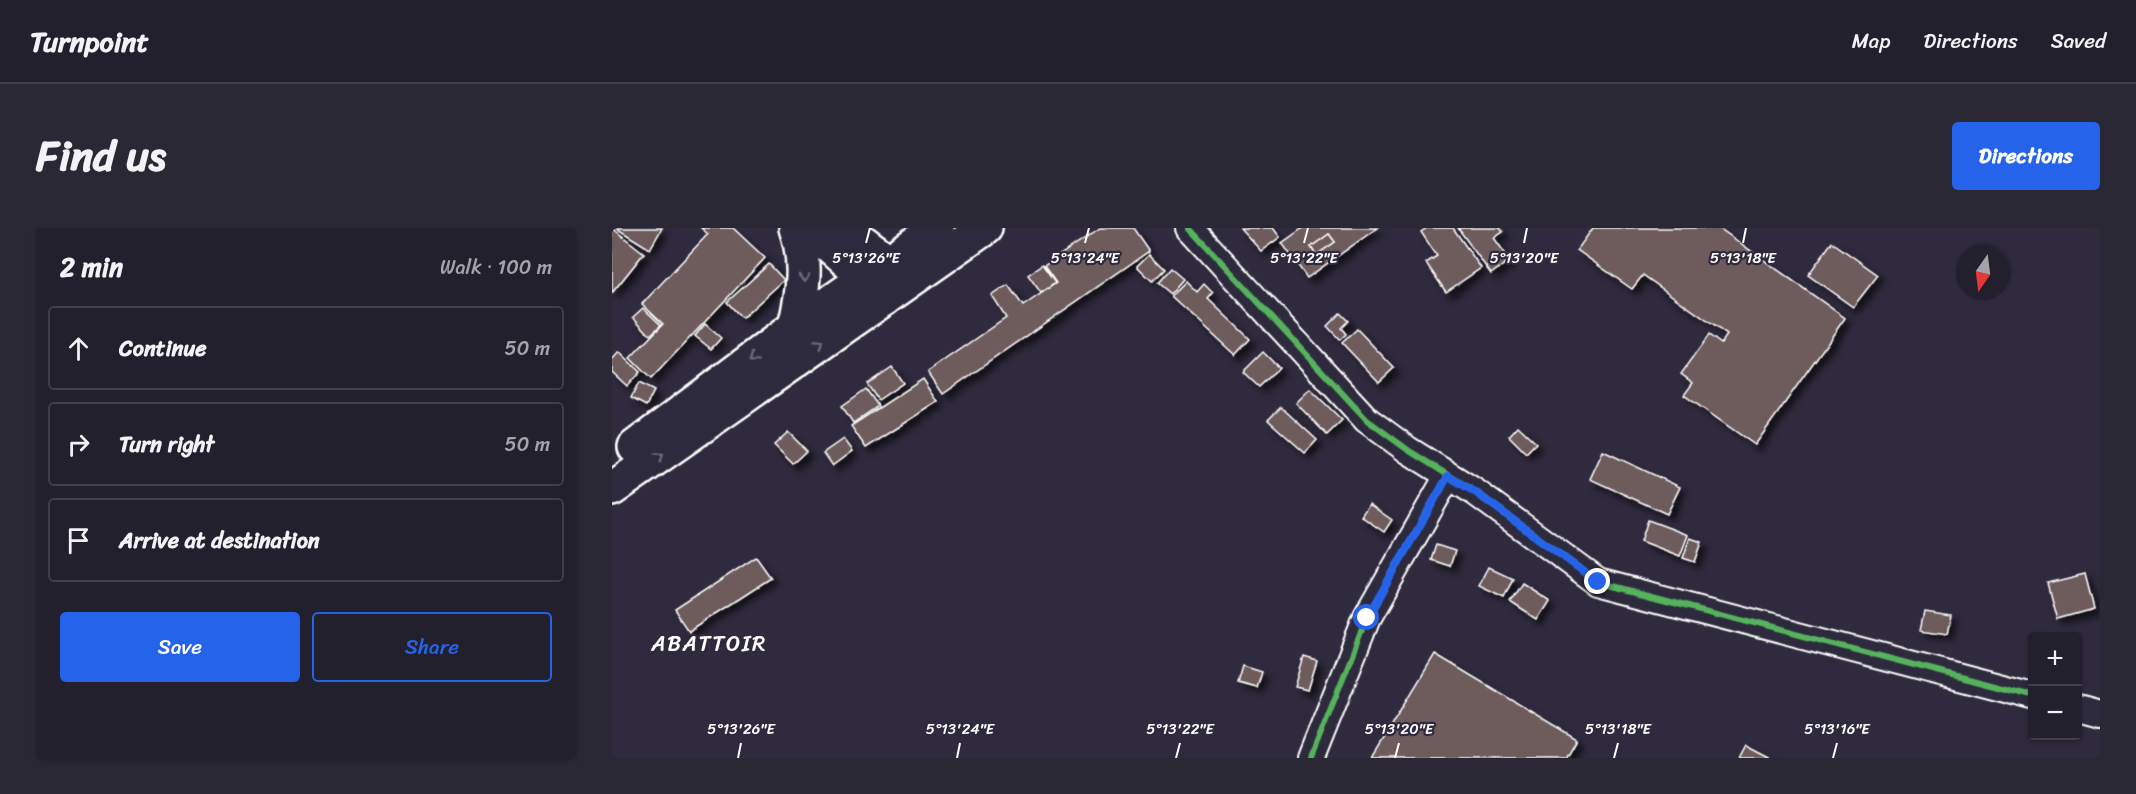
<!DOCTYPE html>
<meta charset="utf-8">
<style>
body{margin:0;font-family:Sriracha,sans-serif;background:#2b2836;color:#f1f3f6}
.controls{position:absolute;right:18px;bottom:18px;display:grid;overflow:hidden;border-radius:6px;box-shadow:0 2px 4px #0004}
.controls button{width:54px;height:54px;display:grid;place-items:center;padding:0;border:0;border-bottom:2px solid #403e4a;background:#23202e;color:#f1f3f6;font:30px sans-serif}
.compass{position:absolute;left:1344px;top:18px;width:54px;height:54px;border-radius:50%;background:#23202e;box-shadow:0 2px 4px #0004;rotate:194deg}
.stop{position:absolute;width:18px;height:18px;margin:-14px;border:4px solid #2563eb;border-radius:50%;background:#fff}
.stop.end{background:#2563eb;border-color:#fff;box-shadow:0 2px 6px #0008}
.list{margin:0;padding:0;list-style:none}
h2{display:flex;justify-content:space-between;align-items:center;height:78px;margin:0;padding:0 24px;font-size:26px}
h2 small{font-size:20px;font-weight:400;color:#a3a3aa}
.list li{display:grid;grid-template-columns:39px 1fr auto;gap:18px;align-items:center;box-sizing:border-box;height:84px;margin:0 12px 12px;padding:0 12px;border:2px solid #403e4a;border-radius:6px}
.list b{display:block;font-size:22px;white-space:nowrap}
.list em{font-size:20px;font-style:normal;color:#a3a3aa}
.actions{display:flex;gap:12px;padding:18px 24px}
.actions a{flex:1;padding:14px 0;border:2px solid #2563eb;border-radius:6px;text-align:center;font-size:21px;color:#2563eb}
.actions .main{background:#2563eb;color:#fff}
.icon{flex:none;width:33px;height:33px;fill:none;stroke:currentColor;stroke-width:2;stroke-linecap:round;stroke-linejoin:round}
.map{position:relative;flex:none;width:1488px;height:530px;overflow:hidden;border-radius:6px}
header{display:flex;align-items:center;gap:36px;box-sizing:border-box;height:84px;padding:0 30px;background:#23202e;border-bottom:2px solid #403e4a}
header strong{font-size:28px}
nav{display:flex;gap:33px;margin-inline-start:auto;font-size:21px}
.intro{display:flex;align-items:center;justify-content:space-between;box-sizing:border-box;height:144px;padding:0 36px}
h1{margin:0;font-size:42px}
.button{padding:15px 27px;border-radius:6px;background:#2563eb;color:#fff;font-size:21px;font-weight:700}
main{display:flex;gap:36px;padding:0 36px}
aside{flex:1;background:#23202e;border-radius:6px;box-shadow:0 2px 4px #0004}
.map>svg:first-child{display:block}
.building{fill:#6e5b5b;stroke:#fff;stroke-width:1.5;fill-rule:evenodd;filter:url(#shadow)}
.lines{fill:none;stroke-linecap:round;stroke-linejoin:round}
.street-casing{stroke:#fff;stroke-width:30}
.secondary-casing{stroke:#fff;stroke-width:38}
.primary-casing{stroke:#fff;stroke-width:38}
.street{stroke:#2f2a3d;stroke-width:26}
.secondary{stroke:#2f2a3d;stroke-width:33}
.primary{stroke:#2f2a3d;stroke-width:33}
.cycleway-casing{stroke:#2f2a3d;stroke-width:10}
.cycleway{stroke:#56b35d;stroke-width:6}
.oneway{stroke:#6d6a77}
.route{stroke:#2563eb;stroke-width:8}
.ticks{fill:none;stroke:#fff;stroke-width:2}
.labels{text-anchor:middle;stroke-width:4.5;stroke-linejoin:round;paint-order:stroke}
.neighbourhood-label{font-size:22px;letter-spacing:1.5px;fill:#fff;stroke:#2f2a3d}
.ticks-label{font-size:15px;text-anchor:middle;fill:#fff;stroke:#2f2a3d;stroke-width:4.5;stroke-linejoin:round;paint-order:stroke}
</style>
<header>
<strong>Turnpoint</strong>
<nav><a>Map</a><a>Directions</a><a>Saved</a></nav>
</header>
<div class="intro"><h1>Find us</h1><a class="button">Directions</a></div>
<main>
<aside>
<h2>2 min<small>Walk · 100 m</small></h2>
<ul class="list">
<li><svg class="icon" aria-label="ahead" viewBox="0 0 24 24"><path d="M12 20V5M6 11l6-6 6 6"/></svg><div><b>Continue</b></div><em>50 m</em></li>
<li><svg class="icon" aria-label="right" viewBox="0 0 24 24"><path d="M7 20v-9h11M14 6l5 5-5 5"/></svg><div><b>Turn right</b></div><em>50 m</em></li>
<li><svg class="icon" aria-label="arrive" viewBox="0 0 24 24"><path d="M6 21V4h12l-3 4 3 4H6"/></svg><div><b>Arrive at destination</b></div></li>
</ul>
<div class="actions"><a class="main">Save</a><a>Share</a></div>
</aside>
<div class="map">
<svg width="1488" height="530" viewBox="0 0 1488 530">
<defs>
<filter id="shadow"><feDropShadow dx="5.5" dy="5.5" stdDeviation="3" flood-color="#0009"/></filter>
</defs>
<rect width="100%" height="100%" fill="#2f2a3d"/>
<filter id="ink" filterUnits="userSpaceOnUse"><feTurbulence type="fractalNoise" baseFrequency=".0167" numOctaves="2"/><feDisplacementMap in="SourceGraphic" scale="12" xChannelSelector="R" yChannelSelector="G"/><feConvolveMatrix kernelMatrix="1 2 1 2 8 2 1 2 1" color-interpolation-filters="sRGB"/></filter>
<g filter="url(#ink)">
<g class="building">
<polygon points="0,0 32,25 0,65"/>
<polygon points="4,0 50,0 38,21"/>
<polygon points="89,0 121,0 153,30 39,151 18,130 51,96 30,76 96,6"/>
<polygon points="488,0 521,0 537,23 331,166 316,144 394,90 380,68 396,57 411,78 444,55 432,38"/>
<polygon points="628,0 661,0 668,9 649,23"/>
<path d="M691 0H765L695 50 670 15ZM717 6 723 14 704 27 699 19Z"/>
<polygon points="815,0 841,0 869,40 834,64 814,35 825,28 809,4"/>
<polygon points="846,0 888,0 891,4 882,10 898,32 879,46"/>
<polygon points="981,0 1107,0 1233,90 1143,217 1072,167 1081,155 1069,146 1097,107 1109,116 1115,107 1031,47 1020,61 965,22"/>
<polygon points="717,6 723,14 704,27 699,19"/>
<polygon points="1220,14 1266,47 1241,79 1196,47"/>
<polygon points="537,26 552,41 540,53 525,38"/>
<polygon points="157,36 172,52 130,90 115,74"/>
<polygon points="430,37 443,55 429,65 416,47"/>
<polygon points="558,40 571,51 558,66 545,55"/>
<polygon points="574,53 585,64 592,56 601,65 596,71 638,111 623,127 559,68"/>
<polygon points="31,80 49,97 38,107 21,89"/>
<polygon points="728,85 736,93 729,100 734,106 728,112 715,98"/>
<polygon points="93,96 109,110 99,121 83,108"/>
<polygon points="745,101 782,140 767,154 730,115"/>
<polygon points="7,124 28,144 15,158 0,144 0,132"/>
<polygon points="651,124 667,140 647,159 631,144"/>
<polygon points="280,139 291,155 266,172 255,156"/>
<polygon points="311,151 326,174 254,220 239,198"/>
<polygon points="27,155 42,163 34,178 19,170"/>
<polygon points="254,161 266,178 241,195 230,178"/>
<polygon points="698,161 730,192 715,207 684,175"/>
<polygon points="669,179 705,212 693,225 656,192"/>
<polygon points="906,198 924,215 914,225 897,208"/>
<polygon points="176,204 195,223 181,236 162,217"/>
<polygon points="231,211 240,223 220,238 211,225"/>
<polygon points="991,223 1068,259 1055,286 978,251"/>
<polygon points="757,276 780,292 772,304 749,288"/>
<polygon points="1036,292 1076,307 1068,328 1029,313"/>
<polygon points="1078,310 1090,314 1083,334 1071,330"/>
<polygon points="824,317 843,323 838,338 819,332"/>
<polygon points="144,329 159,350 77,403 63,382"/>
<polygon points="877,339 901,350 892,370 867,358"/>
<polygon points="1473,346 1482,381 1446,391 1436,355"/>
<polygon points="910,355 938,373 926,392 898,374"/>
<polygon points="1313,383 1339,387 1335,406 1309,402"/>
<polygon points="823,426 965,511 954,530 760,530"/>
<polygon points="692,429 705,433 696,462 683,459"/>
<polygon points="631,438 650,444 645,460 626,455"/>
<polygon points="1134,517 1159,530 1127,530"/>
</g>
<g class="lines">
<defs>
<g id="street">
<polyline points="578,0 755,192 796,222 863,264 986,354 1420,468"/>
<polyline points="1466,480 1488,486"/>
<polyline points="699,530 755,390 836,248"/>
</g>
<g id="secondary">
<polyline points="197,0 253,49 272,71"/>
<polyline points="232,0 276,33 294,54"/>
</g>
<g id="primary">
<path d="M183 99C191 65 196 34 184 0"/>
<polyline points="23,219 183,99 325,0"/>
<polyline points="0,261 373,0"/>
</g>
</defs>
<use href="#street" class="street-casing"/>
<use href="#secondary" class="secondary-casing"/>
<use href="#primary" class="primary-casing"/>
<use href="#street" class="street"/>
<use href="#secondary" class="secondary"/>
<use href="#primary" class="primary"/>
<defs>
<g id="cycleway">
<polyline points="578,0 755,192 796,222 863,264 986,354 1420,468"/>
<polyline points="699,530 755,390 836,248"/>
</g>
</defs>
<use href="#cycleway" class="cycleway-casing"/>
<use href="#cycleway" class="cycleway"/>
</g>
<defs><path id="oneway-chevron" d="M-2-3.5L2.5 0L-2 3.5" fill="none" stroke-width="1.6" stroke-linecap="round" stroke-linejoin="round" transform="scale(1.5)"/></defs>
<g class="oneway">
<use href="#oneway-chevron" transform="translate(192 50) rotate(93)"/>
<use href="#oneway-chevron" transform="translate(208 116) rotate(-35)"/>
<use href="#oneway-chevron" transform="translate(141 131) rotate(143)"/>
<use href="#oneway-chevron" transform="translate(48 228) rotate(-35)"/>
</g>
</g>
<g class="lines" filter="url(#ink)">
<polyline class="route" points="755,390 836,248 863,264 986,354"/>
</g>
<path class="ticks" d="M254 15 258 0M473 15 477 0M692 15 696 0M912 15 915 0M1131 15 1134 0M126 530 129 515M345 530 348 515M564 530 568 515M783 530 787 515M1002 530 1006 515M1221 530 1225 515"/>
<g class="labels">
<g class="neighbourhood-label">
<text x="97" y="423">ABATTOIR</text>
</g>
</g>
<g class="ticks-label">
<text x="254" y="35">5°13'26"E</text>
<text x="473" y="35">5°13'24"E</text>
<text x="692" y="35">5°13'22"E</text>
<text x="912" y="35">5°13'20"E</text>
<text x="1131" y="35">5°13'18"E</text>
<text x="129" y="506">5°13'26"E</text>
<text x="348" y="506">5°13'24"E</text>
<text x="568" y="506">5°13'22"E</text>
<text x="787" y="506">5°13'20"E</text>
<text x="1006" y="506">5°13'18"E</text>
<text x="1225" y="506">5°13'16"E</text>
</g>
</svg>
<div class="controls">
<button>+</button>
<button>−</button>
</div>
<svg class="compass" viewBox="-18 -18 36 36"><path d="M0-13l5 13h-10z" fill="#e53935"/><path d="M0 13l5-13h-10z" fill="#a3a3aa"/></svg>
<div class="stop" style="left:755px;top:390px"></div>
<div class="stop end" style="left:986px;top:354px"></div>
</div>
</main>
